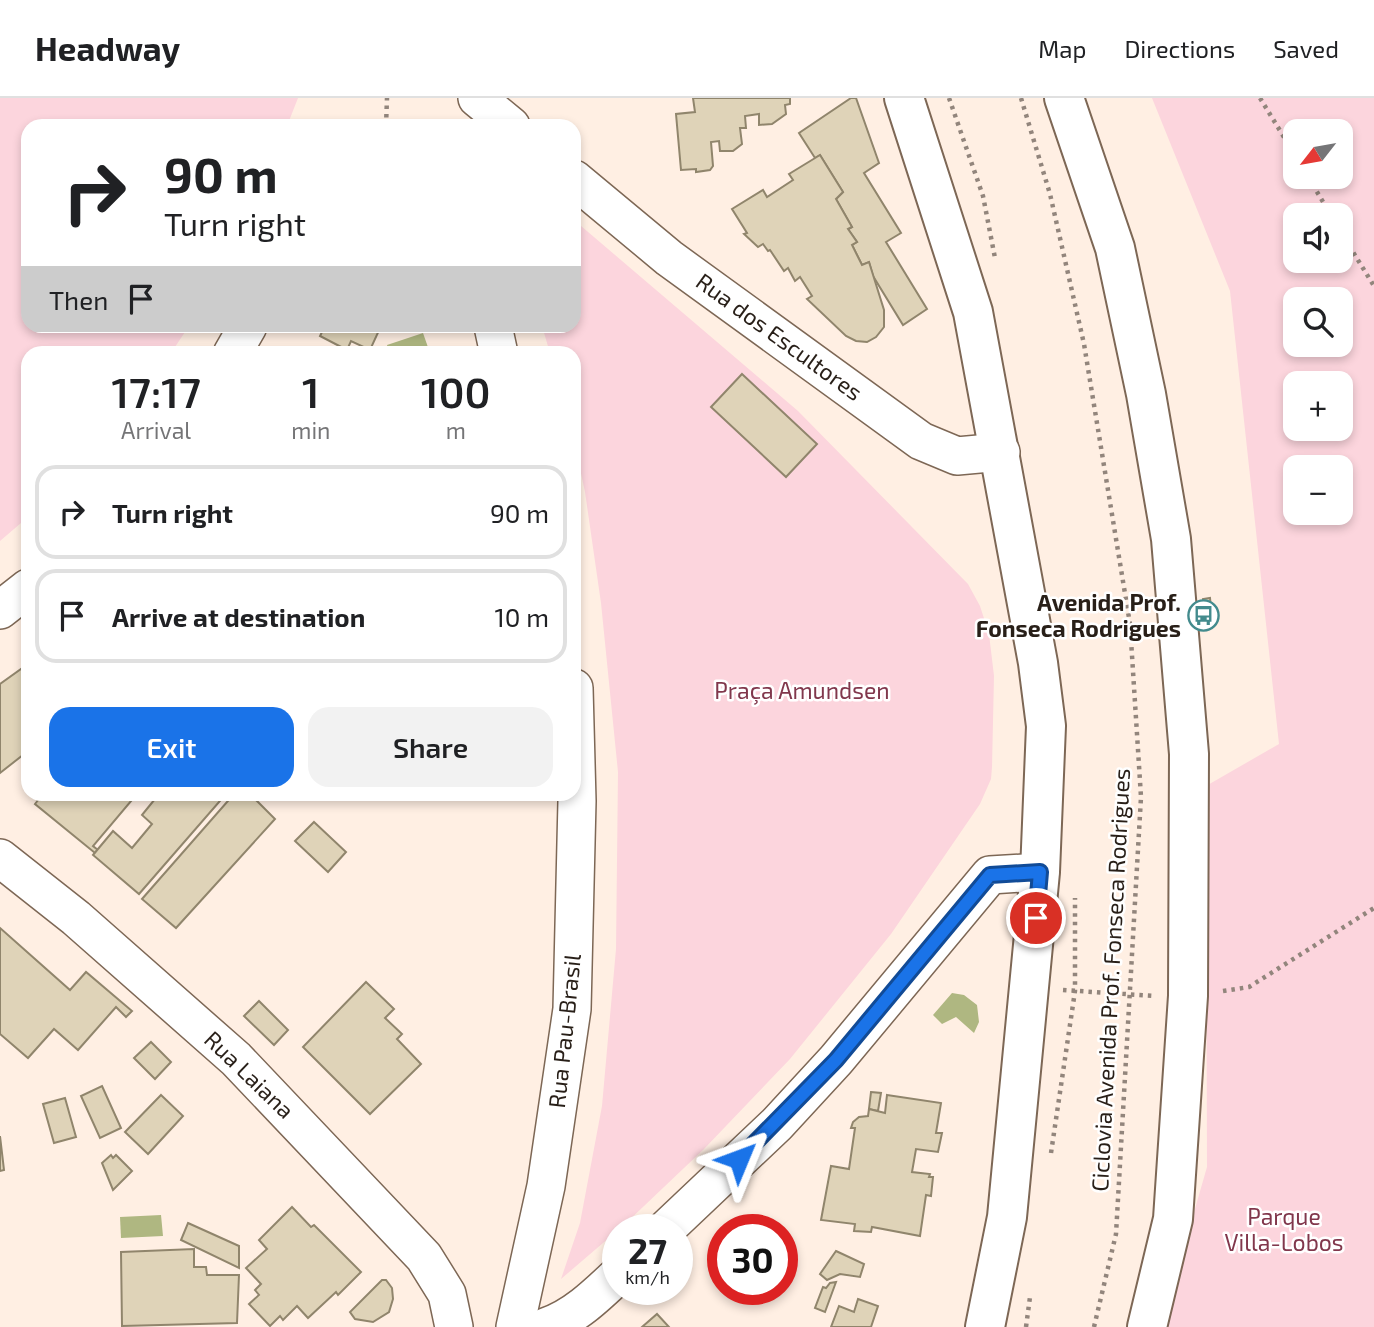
<!DOCTYPE html>
<meta charset="utf-8">
<style>
:root{--surface:#fff;--page:#f2f2f2;--text:#202124;--muted:#757577;--line:#e0e0e0;--accent:#1a73e8}
body{margin:0;font-family:"Exo 2",sans-serif;background:var(--page);color:var(--text);height:100vh;display:flex;flex-direction:column;font-size:26px;white-space:nowrap}
*{box-sizing:border-box;margin:0}
p{font-size:23px;color:var(--muted)}
.icon{flex:none;width:38px;height:38px;fill:none;stroke:currentColor;stroke-width:2;stroke-linecap:round;stroke-linejoin:round}
.map{position:relative;flex:1;overflow:hidden}
.drawer{position:absolute;left:21px;top:248px;width:560px;height:455px;display:flex;flex-direction:column;background:var(--surface);border-radius:21px;box-shadow:0 4px 10px #0003}
.drawer>*{flex:none}
.hud{position:absolute;left:21px;top:21px;width:560px;height:214px;border-radius:21px;box-shadow:0 4px 10px #0003;background:#fff;color:var(--text);overflow:hidden}
.needle{width:46px;rotate:239deg}
.fabs{position:absolute;left:1283px;top:21px;display:grid;gap:14px}
.fabs a{display:grid;place-items:center;width:70px;height:70px;border-radius:14px;background:var(--surface);box-shadow:0 4px 10px #0003;font-size:35px}
.speed{position:absolute;left:602px;top:1116px;display:flex;gap:14px;font-size:35px;font-weight:700;text-align:center}
.speed>*{display:grid;place-content:center;width:91px;height:91px;border-radius:50%;background:var(--surface);box-shadow:0 4px 10px #0003;line-height:1}
.speed small{font-size:18px;font-weight:400}
.speed .limit{border:10px solid #d22;background:#fff;color:#111}
.pin{position:absolute;display:grid;place-items:center;width:60px;height:60px;color:#fff;margin:-30px;border:4px solid #fff;border-radius:50%;box-shadow:0 2px 7px #0007}
.me{position:absolute;width:77px;margin:-38px;rotate:46deg;stroke-linejoin:round;filter:drop-shadow(0 0 5px #0008)}
.turn{display:flex;align-items:center;gap:24px;height:147px;padding:0 28px;font-size:32px}
.turn .icon{width:91px;height:91px;stroke-width:2.5}
.turn b{display:block;font-size:49px;line-height:60px}
.then{display:flex;align-items:center;height:66px;padding:0 28px;background:#0003;gap:14px;font-size:26px}
.eta{display:flex;justify-content:space-evenly;align-items:center;height:119px;text-align:center}
.eta b{font-size:42px;font-weight:600;line-height:49px}
.cta{display:flex;gap:14px;margin-top:auto;padding:14px 28px}
.cta a{flex:1;height:80px;border-radius:21px;background:var(--accent);color:#fff;font-size:28px;font-weight:600;line-height:80px;text-align:center}
.cta a+a{background:var(--page);color:var(--text)}
ul{padding:0;list-style:none}
li{display:flex;align-items:center;gap:21px;height:94px;margin:0 14px 10px;padding:0 14px;border:4px solid var(--line);border-radius:21px}
li div{flex:1}
li b{display:block;font-size:26px}
li em{font-style:normal}
header{display:flex;align-items:center;gap:42px;box-sizing:border-box;height:98px;padding:0 35px;background:var(--surface);border-bottom:2px solid var(--line)}
header strong{font-size:33px}
nav{display:flex;gap:38px;margin-inline-start:auto;font-size:24px}
.map>svg:first-child{display:block}
</style>
<header>
<strong>Headway</strong>
<nav><a>Map</a><a>Directions</a><a>Saved</a></nav>
</header>
<div class="map">
<svg width="1374" height="1229" viewBox="0 0 1374 1229">
<rect width="100%" height="100%" fill="#ffefe3"/>
<g fill="#fcd5dd" fill-rule="evenodd">
<polygon points="0,0 298,0 287,28 28,28 28,228 189,228 171,255 28,256 28,419 0,443"/>
<path d="M1152,0h222v1229h-213l46,-160 -1,-381 73,-42 -49,-453zM1295,33h45v46h-45zM1295,117h45v46h-45zM1295,201h45v46h-45zM1295,285h45v46h-45zM1295,369h45v46h-45z"/>
<polygon points="574,122 798,313 968,486 980,508 989,536 994,578 992,669 991,681 980,706 891,836 790,961 704,1051 624,1127 561,1181 580,1125 602,1008 616,851 618,674 601,505 585,394 574,343 574,256 550,255 542,228 574,228"/>
</g>
<g fill="#afb781">
<polygon points="423,235 430,255 389,255 387,247"/>
<polygon points="952,895 964,897 977,907 979,924 974,935 956,919 942,926 933,917"/>
<polygon points="161,1117 163,1138 121,1140 120,1119"/>
</g>
<g fill="#dfd3b8" stroke="#90856c" stroke-width="2">
<polygon points="693,0 790,0 790,6 785,7 786,16 772,26 759,27 759,16 745,18 746,30 740,30 742,46 733,53 720,53 719,43 711,44 713,68 710,72 696,74 696,71 681,72 676,16 695,14"/>
<polygon points="851,0 856,0 879,65 864,75 901,135 886,144 927,211 903,227 873,178 869,164 862,167 852,147 857,144 848,131 852,129 836,101 843,94 820,57 815,60 799,35"/>
<polygon points="820,57 843,94 836,101 852,129 848,131 857,144 852,147 862,167 869,164 884,212 884,229 876,239 867,244 856,243 846,238 807,201 812,198 800,179 795,183 788,170 784,173 770,152 768,153 763,146 758,149 744,136 747,135 732,111 763,92 767,99 793,82 789,76"/>
<polygon points="325,228 381,228 370,252 351,243 347,252 320,238"/>
<polygon points="742,276 817,346 786,379 711,309"/>
<polygon points="1210,500 1212,518 1205,519 1203,501"/>
<polygon points="28,566 28,653 0,675 0,586"/>
<polygon points="43,696 137,696 93,748 98,752 95,755 35,706"/>
<polygon points="159,696 226,696 139,796 93,757 113,733 132,750 152,726 142,717"/>
<polygon points="234,696 250,696 275,721 176,830 142,801"/>
<polygon points="314,724 346,754 328,774 295,743"/>
<polygon points="0,830 70,892 86,874 132,913 126,919 116,909 78,952 54,931 28,960 0,936"/>
<polygon points="366,884 394,911 385,920 402,936 397,941 421,966 370,1016 303,949"/>
<polygon points="259,903 288,932 274,947 244,918"/>
<polygon points="151,944 171,964 155,981 134,960"/>
<polygon points="102,988 121,1030 100,1040 81,998"/>
<polygon points="871,994 881,995 878,1013 869,1011"/>
<polygon points="161,997 183,1018 148,1056 125,1034"/>
<polygon points="887,997 941,1005 936,1035 942,1035 938,1054 916,1051 912,1074 930,1076 929,1079 933,1079 931,1098 926,1097 920,1138 872,1129 871,1134 854,1133 855,1126 821,1122 831,1068 849,1071 855,1030 851,1030 853,1024 859,1019 868,1018 869,1011 885,1015"/>
<polygon points="65,1000 76,1039 54,1045 43,1006"/>
<polygon points="0,1038 4,1072 0,1073"/>
<polygon points="111,1057 113,1060 116,1057 132,1073 113,1092 102,1065"/>
<polygon points="292,1109 311,1129 314,1127 361,1174 338,1197 336,1194 308,1220 297,1208 283,1222 280,1218 270,1228 249,1206 259,1197 255,1192 261,1186 246,1170 267,1151 259,1142"/>
<polygon points="188,1125 239,1148 239,1170 181,1142"/>
<polygon points="194,1151 194,1169 206,1169 207,1177 239,1177 237,1225 122,1228 121,1154"/>
<polygon points="836,1153 864,1166 860,1179 840,1176 827,1182 820,1176"/>
<polygon points="382,1182 386,1182 392,1190 393,1201 389,1214 373,1224 355,1221 350,1214"/>
<polygon points="836,1184 825,1214 815,1210 823,1189 826,1190 830,1185"/>
<polygon points="858,1201 878,1208 871,1229 831,1229 839,1208 854,1214"/>
<polygon points="657,1216 669,1229 642,1229"/>
</g>
<g fill="none" stroke-linecap="round" stroke-linejoin="round">
<defs>
<g id="minor">
<polyline points="477,0 511,28"/>
<polyline points="574,81 669,160 921,343 957,358 1001,354"/>
<polyline points="493,228 499,256"/>
<polyline points="232,256 248,228"/>
<polyline points="0,512 28,490"/>
<polyline points="0,760 76,820 236,961 424,1159 447,1196 454,1229"/>
<polyline points="665,1132 777,1026 836,962 990,777 1040,774"/>
<polyline points="515,1229 546,1088 572,911 577,703 574,590"/>
<path d="M545,1229c28,-9 51,-31 73,-52"/>
</g>
<g id="highway">
<polyline points="904,0 973,214 1038,565 1046,628 1040,774 1007,1119 985,1229"/>
<polyline points="1064,0 1115,150 1146,296 1171,441 1189,656 1188,898 1173,1121 1147,1229"/>
</g>
</defs>
<use href="#minor" stroke="#7d6755" stroke-width="40"/>
<use href="#highway" stroke="#7d6755" stroke-width="42"/>
<g stroke="#92857c" stroke-width="4.5" stroke-dasharray="3.5 5" stroke-linecap="butt">
<polyline points="949,0 983,98 995,160"/>
<polyline points="1021,0 1050,96 1084,246 1130,526 1141,699 1116,1136 1094,1229"/>
<polyline points="1260,0 1295,57"/>
<polyline points="386,28 387,0"/>
<polyline points="1308,79 1331,117"/>
<polyline points="1340,133 1374,188"/>
<polyline points="1063,892 1155,898"/>
<polyline points="1223,893 1249,889 1374,810"/>
<polyline points="1051,1055 1075,893 1075,800"/>
<polyline points="1026,1229 1030,1199"/>
</g>
<use href="#minor" stroke="#fff" stroke-width="37"/>
<use href="#highway" stroke="#fff" stroke-width="38"/>
</g>
<g fill="none" stroke-linecap="round" stroke-linejoin="round">
<defs>
<polyline id="route" points="739,1061 836,962 990,777 1040,774 1036,820"/>
</defs>
<use href="#route" stroke="#114b97" stroke-width="18"/>
<use href="#route" stroke="#1a73e8" stroke-width="12"/>
</g>
<defs>
<symbol id="bus-ring" viewBox="-11 -11 22 22"><circle r="9.5" fill="#fff" stroke="#438b8d" stroke-width="1.5"/><path d="M-5-6H5V4H4V6H2V4H-2V6H-4V4H-5ZM-3.5-4V0h7V-4ZM-3.5 1.2v1.5H-2V1.2ZM2 1.2v1.5H3.5V1.2Z" fill="#438b8d"/></symbol>
</defs>
<g fill-rule="evenodd">
<use href="#bus-ring" x="1186" y="500" width="35" height="35"/>
</g>
<g text-anchor="middle" stroke-width="5" stroke-linejoin="round" paint-order="stroke">
<g font-size="23" fill="#281f18" stroke="#fff">
<text transform="translate(779 239) rotate(36)" y="8">Rua dos Escultores</text>
<text transform="translate(1111 882) rotate(-87)" y="8">Ciclovia Avenida Prof. Fonseca Rodrigues</text>
<text transform="translate(565 933) rotate(-84)" y="8">Rua Pau-Brasil</text>
<text transform="translate(249 977) rotate(44)" y="8">Rua Laiana</text>
</g>
<g font-size="23" font-weight="bold" fill="#281f18" stroke="#fff" text-anchor="end">
<text x="1181" y="513">Avenida Prof.<tspan x="1181" dy="26">Fonseca Rodrigues</tspan></text>
</g>
<g font-size="23" fill="#81374c" stroke="#fff">
<text x="802" y="601">Praça Amundsen</text>
<text x="1284" y="1127">Parque<tspan x="1284" dy="26">Villa-Lobos</tspan></text>
</g>
</g>
</svg>
<div class="fabs">
<a><svg class="needle" viewBox="-14 -14 28 28"><path d="M0-13l5 13h-10z" fill="#e53935"/><path d="M0 13l5-13h-10z" fill="#757577"/></svg></a>
<a><svg class="icon" aria-label="sound" viewBox="0 0 24 24"><path d="M4 9h4l5-4v14l-5-4H4zM17 9q2 3 0 6"/></svg></a>
<a><svg class="icon" aria-label="search" viewBox="0 0 24 24"><circle cx="10" cy="10" r="6"/><path d="M15 15l6 6"/></svg></a>
<a>+</a>
<a>−</a>
</div>
<div class="speed"><div>27<small>km/h</small></div><div class="limit">30</div></div>
<div class="pin" style="left:1036px;top:820px;background:#d93025"><svg class="icon" aria-label="arrive" viewBox="0 0 24 24"><path d="M6 21V4h12l-3 4 3 4H6"/></svg></div>
<svg class="me" style="left:739px;top:1061px" viewBox="-20 -20 40 40"><path d="M0-17L14 15 0 8-14 15z" fill="#1a73e8" stroke="#fff" stroke-width="4"/></svg>
<div class="hud">
<div class="turn"><svg class="icon" aria-label="right" viewBox="0 0 24 24"><path d="M7 20v-9h11M14 6l5 5-5 5"/></svg><div><b>90 m</b>Turn right</div></div>
<div class="then">Then<svg class="icon" aria-label="arrive" viewBox="0 0 24 24"><path d="M6 21V4h12l-3 4 3 4H6"/></svg></div>
</div>
<section class="drawer">
<div class="eta">
<div><b>17:17</b><p>Arrival</p></div>
<div><b>1</b><p>min</p></div>
<div><b>100</b><p>m</p></div>
</div>
<ul>
<li><svg class="icon" aria-label="right" viewBox="0 0 24 24"><path d="M7 20v-9h11M14 6l5 5-5 5"/></svg><div><b>Turn right</b></div><em>90 m</em></li>
<li><svg class="icon" aria-label="arrive" viewBox="0 0 24 24"><path d="M6 21V4h12l-3 4 3 4H6"/></svg><div><b>Arrive at destination</b></div><em>10 m</em></li>
</ul>
<div class="cta"><a>Exit</a><a>Share</a></div>
</section>
</div>
